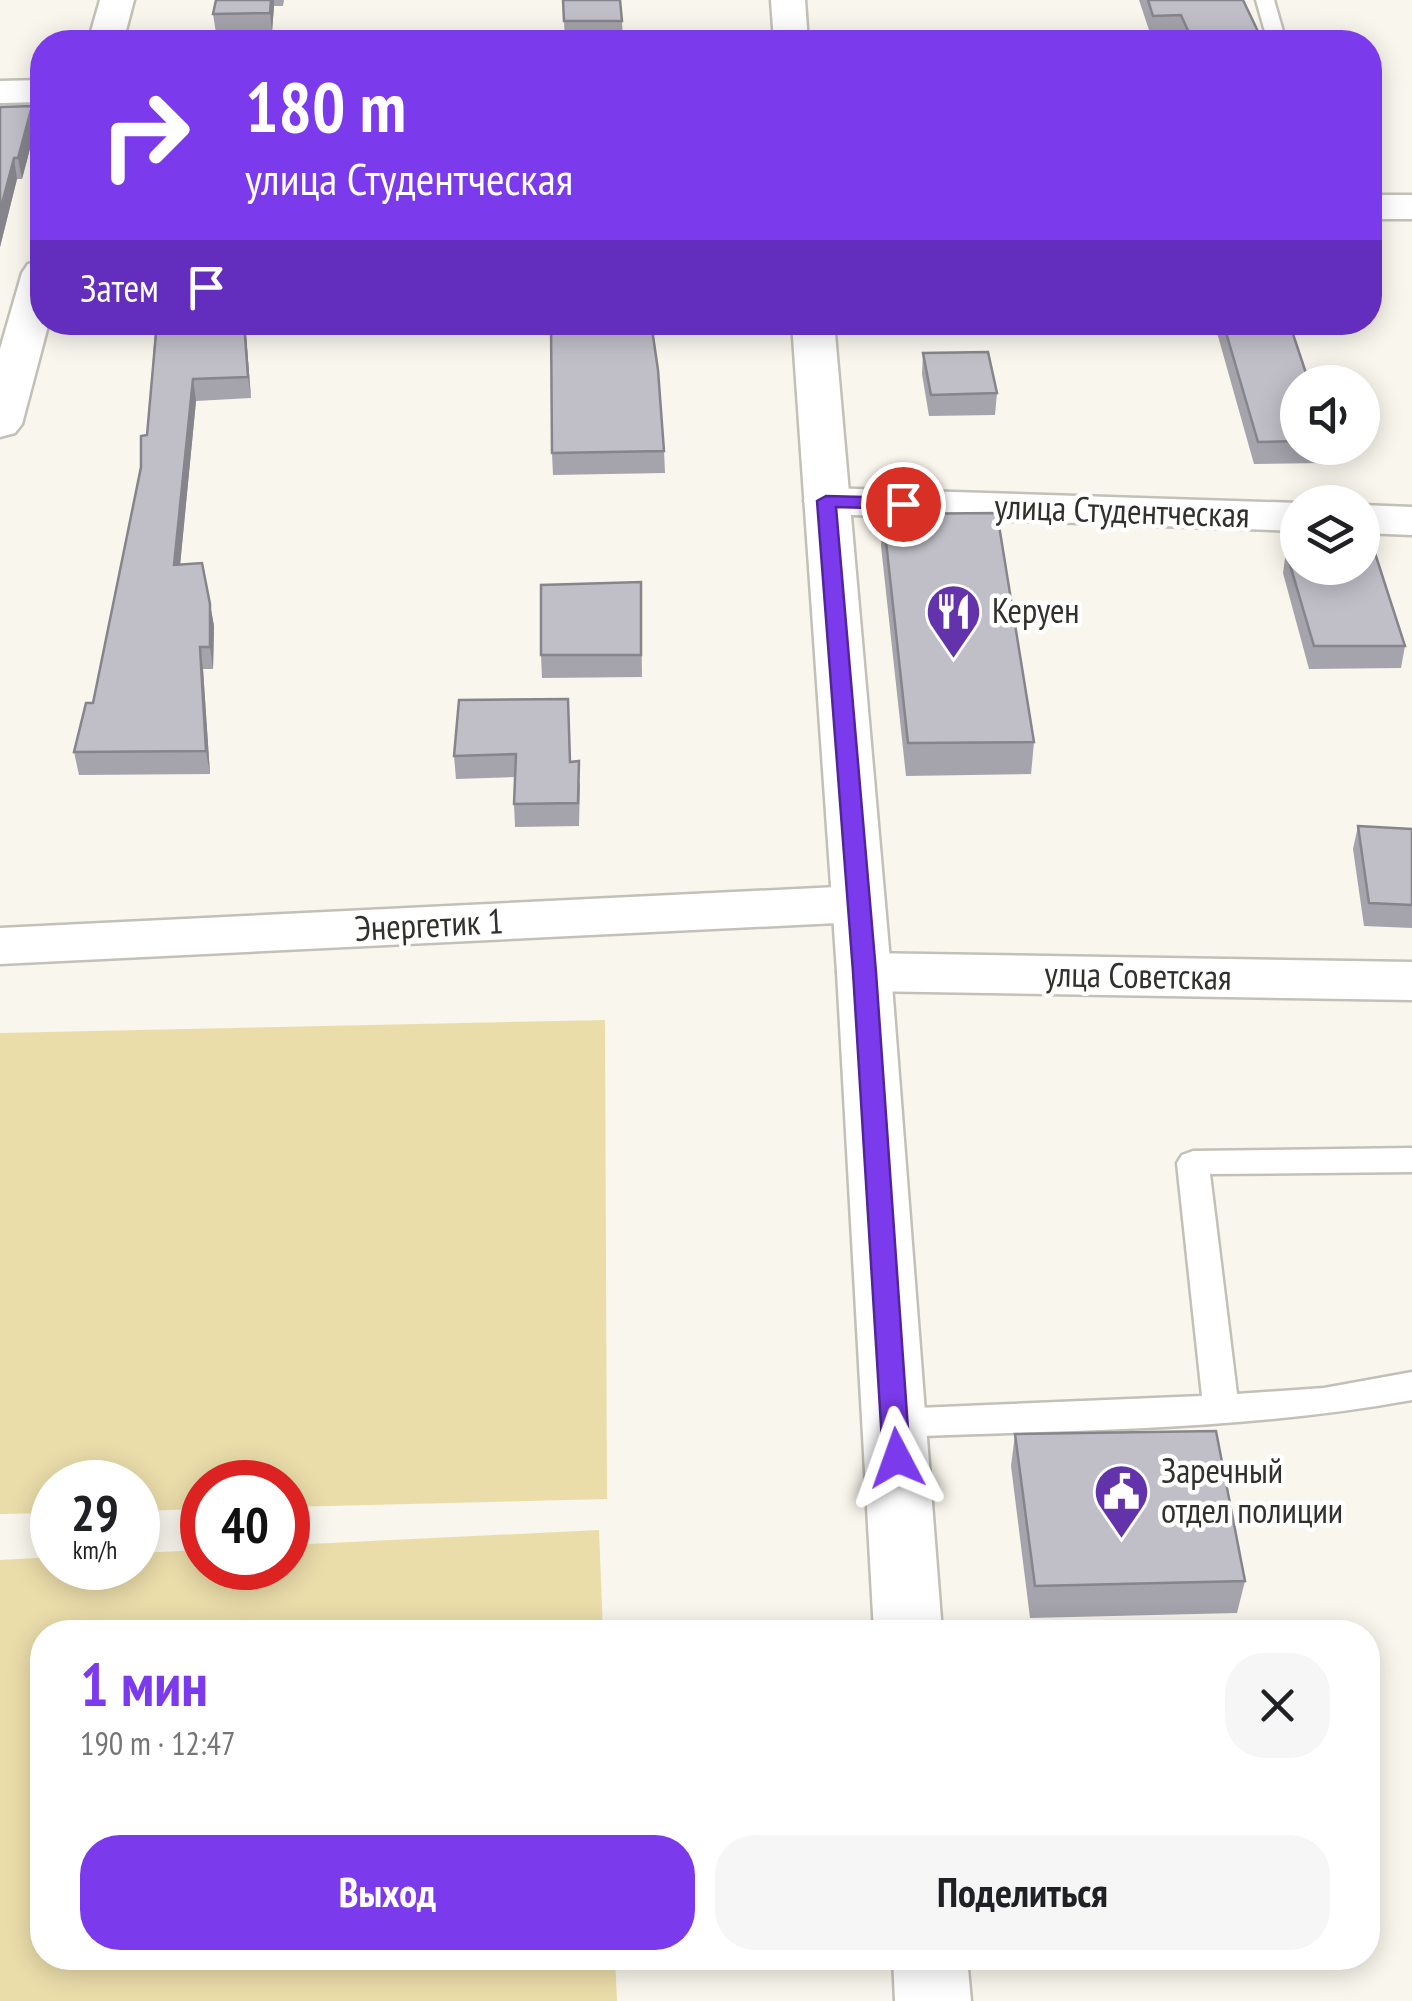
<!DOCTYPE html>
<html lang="ru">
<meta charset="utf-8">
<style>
:root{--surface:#fff;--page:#f6f6f6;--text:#202124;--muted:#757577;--accent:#7c3aed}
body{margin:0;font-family:"PT Sans Narrow",sans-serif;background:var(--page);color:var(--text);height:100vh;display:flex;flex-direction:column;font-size:38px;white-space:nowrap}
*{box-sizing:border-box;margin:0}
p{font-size:32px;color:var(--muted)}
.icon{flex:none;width:55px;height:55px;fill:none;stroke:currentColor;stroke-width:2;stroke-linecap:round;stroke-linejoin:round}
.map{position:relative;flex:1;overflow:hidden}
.details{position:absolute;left:30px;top:1620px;width:1350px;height:350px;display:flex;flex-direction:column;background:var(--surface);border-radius:40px;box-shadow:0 5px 25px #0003}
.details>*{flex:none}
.banner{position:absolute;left:30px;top:30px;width:1352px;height:305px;border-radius:40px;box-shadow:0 5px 25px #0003;background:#7c3aed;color:#fff;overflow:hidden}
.buttons{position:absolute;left:1280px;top:365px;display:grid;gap:20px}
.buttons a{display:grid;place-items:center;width:100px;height:100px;border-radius:50%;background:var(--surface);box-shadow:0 5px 25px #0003;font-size:50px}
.speed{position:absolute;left:30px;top:1460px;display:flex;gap:20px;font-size:50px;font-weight:700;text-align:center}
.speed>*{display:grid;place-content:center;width:130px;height:130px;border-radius:50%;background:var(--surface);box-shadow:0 5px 25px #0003;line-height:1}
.speed small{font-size:25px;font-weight:400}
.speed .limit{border:15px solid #d22;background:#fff;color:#111}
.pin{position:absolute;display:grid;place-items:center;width:85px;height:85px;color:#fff;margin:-42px;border:5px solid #fff;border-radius:50%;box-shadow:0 2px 10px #0007}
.me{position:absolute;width:110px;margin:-55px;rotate:356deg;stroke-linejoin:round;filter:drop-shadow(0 0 8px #0008)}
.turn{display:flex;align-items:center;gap:35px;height:210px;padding:0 50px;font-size:45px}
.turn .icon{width:130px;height:130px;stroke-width:2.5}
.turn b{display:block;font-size:70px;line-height:85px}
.then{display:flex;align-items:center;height:95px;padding:0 50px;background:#0003;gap:20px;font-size:38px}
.round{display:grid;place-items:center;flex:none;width:105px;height:105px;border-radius:40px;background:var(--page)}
.headline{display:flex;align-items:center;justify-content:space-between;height:170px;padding:0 50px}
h1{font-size:60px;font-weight:600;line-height:75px;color:var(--accent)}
.cta{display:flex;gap:20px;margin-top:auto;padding:20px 50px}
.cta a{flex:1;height:115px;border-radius:40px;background:var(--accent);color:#fff;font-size:40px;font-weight:600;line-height:115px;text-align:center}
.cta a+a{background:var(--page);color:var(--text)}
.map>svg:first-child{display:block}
</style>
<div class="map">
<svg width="1412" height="2001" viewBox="0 0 1412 2001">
<rect width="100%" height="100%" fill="#f9f6ed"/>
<g fill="#ebddaa">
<polygon points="605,1020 607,1499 288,1507 288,1482 202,1482 202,1509 138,1511 138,1482 52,1482 52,1513 0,1514 0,1033"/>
<polygon points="599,1530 603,1632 42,1632 42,1958 615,1958 617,2001 0,2001 0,1560 52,1557 52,1568 138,1568 138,1553 202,1550 202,1568 288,1568 288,1545"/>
</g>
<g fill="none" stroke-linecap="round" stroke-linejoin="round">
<defs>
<g id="lane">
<polygon points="1256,0 1274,0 1286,42 1268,42"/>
<path d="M1412,1148v24l-202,2 27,220 87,-6 88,-16v28c-170,31 -345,30 -518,37l-12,-4 -5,-10 5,-10 12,-4 308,-13 -25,-233 5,-8 11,-4z"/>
</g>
<g id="street">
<polygon points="100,0 134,0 123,42 88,42"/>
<polygon points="42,80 42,102 0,103 0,81"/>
<rect x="1370" y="195" width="42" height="24"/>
<polygon points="42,261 42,322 49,322 22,424 15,433 0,437 0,349 22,273 28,264"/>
<polygon points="826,488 1298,503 1298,531 826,514 810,510 804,501 810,492"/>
<polygon points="1362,505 1412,507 1412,535 1362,533"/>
<polygon points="857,886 876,891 884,904 876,917 857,922 0,964 0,928"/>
<polygon points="864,953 1412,962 1412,1000 864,991 845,985 837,972 845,959"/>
</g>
<g id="secondary">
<polygon points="771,0 805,0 808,42 774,42"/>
<polygon points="792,322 834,322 891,972 942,1632 874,1632 837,972"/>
<polygon points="893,1958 967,1958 971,2001 895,2001"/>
</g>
</defs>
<use href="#lane" stroke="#c2c0b7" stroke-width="5"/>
<use href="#street" stroke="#c2c0b7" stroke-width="5"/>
<use href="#secondary" stroke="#c2c0b7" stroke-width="5"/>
<use href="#lane" fill="#fff" fill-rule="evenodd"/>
<use href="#street" fill="#fff" fill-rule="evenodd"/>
<use href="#secondary" fill="#fff" fill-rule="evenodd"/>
</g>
<g fill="#a5a3ab">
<polygon points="216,0 284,0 283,6 274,6 272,32 216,33 213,14"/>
<polygon points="563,0 622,21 623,41 565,41"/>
<polygon points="1139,0 1243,0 1263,42 1182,42 1179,35 1151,36"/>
<polygon points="0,107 36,126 22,179 17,179 0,247"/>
<polygon points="245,322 251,398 196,401 180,564 210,604 214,626 213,669 203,669 210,774 79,775 74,752 93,703 147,435 155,331"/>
<polygon points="1214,322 1289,322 1298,382 1298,448 1327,448 1324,463 1254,464"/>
<polygon points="923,353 997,393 995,415 929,416 922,374"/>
<polygon points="664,451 665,473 553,475 552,453"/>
<polygon points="883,514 1034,742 1031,774 906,776 881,546"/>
<polygon points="1286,551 1405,646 1401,668 1309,669 1283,573"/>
<polygon points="641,582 642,677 542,678 541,655"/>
<polygon points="459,700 570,762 580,784 579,826 515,827 514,804 515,777 456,779 454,756"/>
<polygon points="1358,826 1412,829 1412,928 1364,926 1353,849"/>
<polygon points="1015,1434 1245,1581 1237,1613 1030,1618 1011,1466"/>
</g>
<g fill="#86858b">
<polygon points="271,0 274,0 274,6 272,32 270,13"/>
<polygon points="32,106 36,126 22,179 18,158"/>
<polygon points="14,158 17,179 0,247 0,211"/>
<polygon points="244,322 245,322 251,398 248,377"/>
<polygon points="193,379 196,401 178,587 174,565"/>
<polygon points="210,604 214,626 213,669 210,647"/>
<polygon points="200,647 203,669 210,774 206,751"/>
</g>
<g fill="#c0bec7" stroke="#86858b" stroke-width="2.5">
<polygon points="216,0 271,0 270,13 213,14"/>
<polygon points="563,0 620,0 622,21 564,21"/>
<polygon points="1148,0 1243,0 1263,42 1193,42 1181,15 1153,16"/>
<polygon points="883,38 927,38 928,42 884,42"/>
<polygon points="32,106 18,158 14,158 0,211 0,107"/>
<polygon points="157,322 244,322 248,377 193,379 174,565 202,563 210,604 210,647 200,647 206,751 74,752 86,703 93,703 141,467 141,436 147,435"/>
<polygon points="551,322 651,322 658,370 664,451 552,453"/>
<polygon points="1223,322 1289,322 1309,382 1298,382 1298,441 1258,442"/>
<polygon points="988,352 997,393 931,395 923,353"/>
<polygon points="997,513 1034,742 908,743 883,514"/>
<polygon points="1362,550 1374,550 1405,646 1314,646 1286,551 1298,551 1298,568 1362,568"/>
<polygon points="641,582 641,655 541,655 541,585"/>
<polygon points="568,699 570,762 579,761 578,803 514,804 516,754 454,756 459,700"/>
<polygon points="1358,826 1412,829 1412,905 1369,903"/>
<polygon points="1216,1431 1245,1581 1035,1586 1015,1434"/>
</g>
<polygon fill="#7c3aed" stroke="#51269a" stroke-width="2.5" points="826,496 903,498 912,504 903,509 836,507 876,972 910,1458 906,1466 897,1469 887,1466 883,1458 853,972 817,501"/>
<defs>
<symbol id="restaurant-pin" viewBox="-11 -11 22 30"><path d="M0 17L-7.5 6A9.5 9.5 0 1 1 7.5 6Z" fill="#6233ab" stroke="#fff"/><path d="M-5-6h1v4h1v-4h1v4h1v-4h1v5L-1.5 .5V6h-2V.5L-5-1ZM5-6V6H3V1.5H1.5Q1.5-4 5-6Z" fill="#fff"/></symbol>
<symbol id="civic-pin" viewBox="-11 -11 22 30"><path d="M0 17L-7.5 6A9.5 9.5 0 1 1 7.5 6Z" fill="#6233ab" stroke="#fff"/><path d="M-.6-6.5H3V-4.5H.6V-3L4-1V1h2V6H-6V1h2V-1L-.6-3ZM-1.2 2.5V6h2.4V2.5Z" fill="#fff"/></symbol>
</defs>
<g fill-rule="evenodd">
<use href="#restaurant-pin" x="922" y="580" width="63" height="86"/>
<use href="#civic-pin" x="1090" y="1460" width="63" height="86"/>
</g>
<g text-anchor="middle" stroke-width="9" stroke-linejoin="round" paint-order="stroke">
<g font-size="35" fill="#31302d" stroke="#fff">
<text transform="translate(1122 511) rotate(2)" y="12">улица Студентческая</text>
<text transform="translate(429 925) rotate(-3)" y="12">Энергетик 1</text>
<text transform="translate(1138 976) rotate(1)" y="12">улца Советская</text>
</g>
<g font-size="35" fill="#31302d" stroke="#fff" text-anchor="start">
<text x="992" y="623">Керуен</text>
<text x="1161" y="1483">Заречный<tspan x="1161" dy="40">отдел полиции</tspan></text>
</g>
</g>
</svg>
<div class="buttons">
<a><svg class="icon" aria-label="sound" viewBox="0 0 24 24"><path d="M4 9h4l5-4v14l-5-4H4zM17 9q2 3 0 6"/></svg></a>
<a><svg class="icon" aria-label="layers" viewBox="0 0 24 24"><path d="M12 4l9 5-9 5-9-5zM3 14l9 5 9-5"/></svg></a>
</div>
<div class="speed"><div>29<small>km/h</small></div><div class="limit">40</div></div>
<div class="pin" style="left:903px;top:504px;background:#d93025"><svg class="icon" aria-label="arrive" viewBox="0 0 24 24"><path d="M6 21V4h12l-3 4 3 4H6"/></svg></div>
<svg class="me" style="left:897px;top:1458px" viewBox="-20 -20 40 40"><path d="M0-17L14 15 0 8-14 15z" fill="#7c3aed" stroke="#fff" stroke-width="4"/></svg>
<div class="banner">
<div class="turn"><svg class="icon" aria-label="right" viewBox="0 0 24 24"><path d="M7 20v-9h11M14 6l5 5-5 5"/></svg><div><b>180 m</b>улица Студентческая</div></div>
<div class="then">Затем<svg class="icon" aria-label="arrive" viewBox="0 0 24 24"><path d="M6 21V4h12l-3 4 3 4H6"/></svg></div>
</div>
<section class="details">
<div class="headline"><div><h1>1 мин</h1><p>190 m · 12:47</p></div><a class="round"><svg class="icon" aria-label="close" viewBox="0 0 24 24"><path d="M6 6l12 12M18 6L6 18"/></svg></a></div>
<div class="cta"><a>Выход</a><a>Поделиться</a></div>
</section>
</div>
